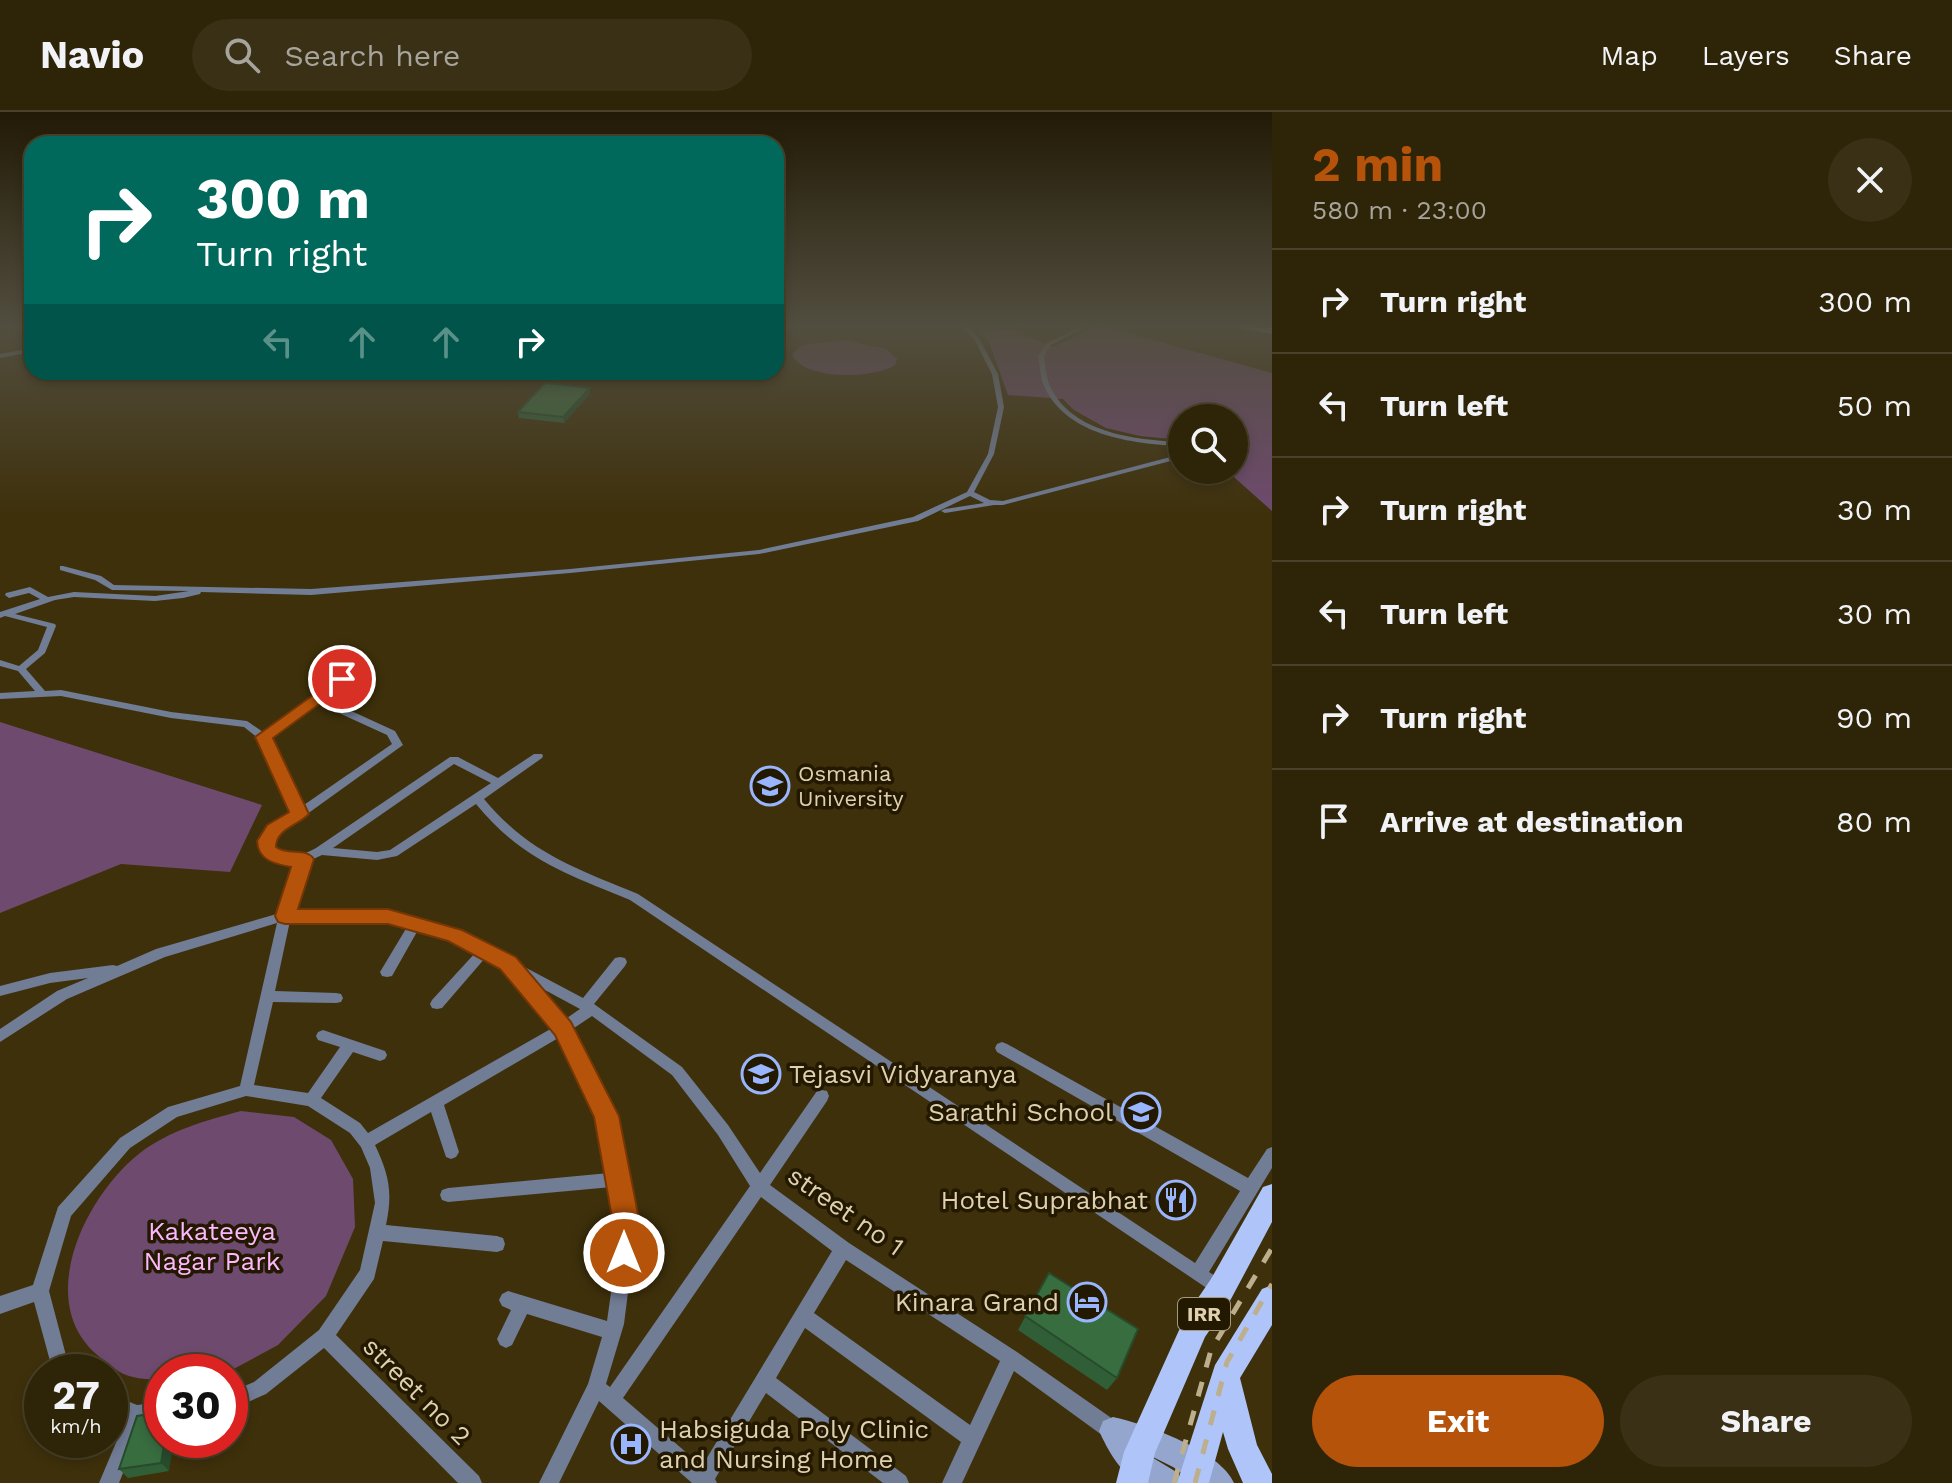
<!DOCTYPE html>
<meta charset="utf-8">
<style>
:root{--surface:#2e2408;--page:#3a3016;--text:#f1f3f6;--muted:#a7a49c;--line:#494129;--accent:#b45309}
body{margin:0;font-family:"Work Sans",sans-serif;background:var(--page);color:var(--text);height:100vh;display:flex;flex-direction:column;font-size:30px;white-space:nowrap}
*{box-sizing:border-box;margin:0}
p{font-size:26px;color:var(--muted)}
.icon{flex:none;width:44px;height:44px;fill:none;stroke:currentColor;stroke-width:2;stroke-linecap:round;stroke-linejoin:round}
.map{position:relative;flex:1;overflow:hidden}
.drawer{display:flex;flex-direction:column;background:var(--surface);width:680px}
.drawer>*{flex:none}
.guide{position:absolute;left:24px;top:24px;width:760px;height:244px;border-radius:24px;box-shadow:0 4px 12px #0003,0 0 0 2px var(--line);background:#00695c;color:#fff;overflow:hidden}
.fabs{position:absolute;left:1168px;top:292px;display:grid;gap:16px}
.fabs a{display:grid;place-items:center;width:80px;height:80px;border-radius:50%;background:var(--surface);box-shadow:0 4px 12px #0003,0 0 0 2px var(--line);font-size:40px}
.speed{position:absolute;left:24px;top:1242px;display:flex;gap:16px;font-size:40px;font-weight:700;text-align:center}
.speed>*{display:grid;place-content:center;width:104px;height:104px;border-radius:50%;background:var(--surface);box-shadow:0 4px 12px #0003,0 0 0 2px var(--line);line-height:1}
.speed small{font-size:20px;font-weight:400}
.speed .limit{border:12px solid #d22;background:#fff;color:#111}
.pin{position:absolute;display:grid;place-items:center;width:68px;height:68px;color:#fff;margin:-34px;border:4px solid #fff;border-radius:50%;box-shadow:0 2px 8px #0007}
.me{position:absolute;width:88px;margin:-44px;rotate:0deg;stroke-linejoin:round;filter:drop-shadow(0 0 6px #0008)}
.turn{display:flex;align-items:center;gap:28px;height:168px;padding:0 40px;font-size:36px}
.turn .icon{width:104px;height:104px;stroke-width:2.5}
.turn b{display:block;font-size:56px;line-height:68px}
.lanes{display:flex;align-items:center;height:76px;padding:0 40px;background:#0003;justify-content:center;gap:40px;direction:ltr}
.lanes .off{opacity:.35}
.round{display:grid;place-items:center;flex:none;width:84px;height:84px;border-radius:42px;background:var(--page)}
.headline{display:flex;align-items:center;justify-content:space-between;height:136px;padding:0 40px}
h1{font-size:48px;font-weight:700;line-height:60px;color:var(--accent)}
.action{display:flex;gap:16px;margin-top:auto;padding:16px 40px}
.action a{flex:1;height:92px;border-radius:48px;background:var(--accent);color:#fff;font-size:32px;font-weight:700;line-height:92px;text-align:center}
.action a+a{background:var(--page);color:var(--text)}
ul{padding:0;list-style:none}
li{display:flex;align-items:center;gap:24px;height:104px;padding:0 40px;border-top:2px solid var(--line)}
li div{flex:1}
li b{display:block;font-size:30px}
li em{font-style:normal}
header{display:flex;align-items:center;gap:48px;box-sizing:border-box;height:112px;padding:0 40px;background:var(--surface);border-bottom:2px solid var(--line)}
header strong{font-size:38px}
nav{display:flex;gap:44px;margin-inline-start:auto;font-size:28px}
.search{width:560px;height:72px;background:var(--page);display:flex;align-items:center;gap:20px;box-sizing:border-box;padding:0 28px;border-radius:44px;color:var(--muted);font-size:30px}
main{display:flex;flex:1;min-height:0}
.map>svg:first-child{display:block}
</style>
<header>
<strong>Navio</strong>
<div class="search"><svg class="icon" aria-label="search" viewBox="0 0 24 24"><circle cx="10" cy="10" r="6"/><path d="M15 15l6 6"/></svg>Search here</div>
<nav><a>Map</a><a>Layers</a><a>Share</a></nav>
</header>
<main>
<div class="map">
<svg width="1272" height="1371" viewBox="0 0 1272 1371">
<rect width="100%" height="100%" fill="#3e300b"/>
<g fill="#6f4a6f">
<polygon points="1099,213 1272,261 1272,399 1226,358 1234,358 1234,306 1182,306 1182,328 1140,324 1106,316 1074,298 1063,287 1008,283 989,230 980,221 1011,217 1053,235"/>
<path d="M844,228l42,9 11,10 -2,6c-21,14 -92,16 -103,-11l11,-9z"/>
<polygon points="0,610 262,693 230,760 121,752 0,801"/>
<path d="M241,999l53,6 37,23 22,39 2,48 -29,69 -48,49 -50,27h-66v9c-11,-2 -26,-2 -36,-6 -9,-3 -18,-12 -25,-17 -69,-53 -17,-161 39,-205 30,-23 65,-32 101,-42z"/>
</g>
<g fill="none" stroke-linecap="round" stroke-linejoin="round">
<g fill="#717c95" fill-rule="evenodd">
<path d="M959,213h6l14,13 19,36 6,33 -10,47 -20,38 16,8 13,1 179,-47v4l-179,47h-9l-49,8 -4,-2 4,-2 39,-6 -14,-7 -52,25 -159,33 -189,19 -259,22 -110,-3 -1,2 -17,4 -28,3 -81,-4 -19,3 -40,14 40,10 1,2 -11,27 -19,16 19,22 16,-1 110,22 76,9 16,11 76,-54 6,-9 -1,-8 -15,-7v-4h6l16,7 4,12 -10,13 -22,16 72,33 8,14 -100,72 -23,13 -5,7 -2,11c19,9 24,10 43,0l134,-91h8l40,21 36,-24h8l1,2 -1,2 -58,41c45,54 91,69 154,95l557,369 45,-72 -243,-139 -2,-4 2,-4 5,-2 5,2 241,134 19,-29 5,-2v21l-63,104 17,11 2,6 -2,6 -6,2 -590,-397c-63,-26 -109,-41 -154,-96l-79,52 -20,4 -55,-5 -13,6 -16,50 95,1 67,18 128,68 32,-40 5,-1 5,1 2,4 -2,4 -31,38 88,63 46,58 32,48 57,-82 5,-1 5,1 2,5 -2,5 -57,84 79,58 168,109 103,72 2,7 -2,7 -7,2 -7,-2 -92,-67 -52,112h-20l19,-41 -156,-114 -29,50 130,98 3,7h-26l-117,-90 -51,86 2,4h-25l-93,-82 -40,82h-20l49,-99 14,-47 -75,-23 -15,31 -6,3 -6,-3 -3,-6 14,-29 -9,-4 -3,-6 3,-6 6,-3 99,30 13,-92 -8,-42 -164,15 -6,-2 -2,-5 2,-5 6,-2 161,-15 -10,-57 -39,-79 -116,68 15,47 -3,5 -5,2 -5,-2 -15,-45 -56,33c14,30 18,47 11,80l111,11 6,2 2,6 -2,6 -6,2 -114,-11 -9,38 -38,56 143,141 3,7h-24l-134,-135 -58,46 -36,16v-18l24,-10 65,-52 41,-60 15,-67 -5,-35 -9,-21 -11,-14 -42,-27 -62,-10 -69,21 -47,31 -59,68 -22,75 19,72 5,9h-20l-19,-70 -34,12v-18l33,-11 25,-78 62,-69 48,-31 72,-21 37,-163 -112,34 -98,42 -67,43v-13l57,-38 31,-13 -38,5 -50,13v-10l50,-13 63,-8 4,1 39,-17 124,-36 17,-49 -12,-1 -22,-10c-5,-21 13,-32 30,-40l-34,-74 -15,-12 -73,-9 -110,-22 -61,3v-6l35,-2 -17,-20 -18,-5v-6l19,6 19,-16 9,-23 -42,-11 -5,2v-6l40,-13 -11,-6 -20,5 -4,-3 1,-2 24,-6 18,10 26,-5 81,4 34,-5 -77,-1 -17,-10 -35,-10v-4h3l38,10 13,9 197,4 259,-20 189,-19 154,-33 54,-25 21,-38 10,-47 -6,-33 -18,-35zM317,591l70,32 5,9 -91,63 -32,-69zM454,652l37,19 -101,67 -13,2 -44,-4zM290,809l98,1 19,5 -27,45 2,4 5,1 5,-1 26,-46 33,9 25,13 -44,48 -2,4 2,4 5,1 5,-1 44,-51 17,10 51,60 -186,106 -8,-10 -39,-25 32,-46 27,9 5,-2 2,-4 -2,-4 -62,-21 -5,2 -2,4 2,4 22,7 -32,46 -54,-8 19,-83 63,1 5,-1 2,-4 -2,-4 -5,-1 -61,-2zM532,871l48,26 -16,11zM592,904l80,59 46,60 32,51 -140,201 -4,-3 18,-60 12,-95 -23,-113 -42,-86zM761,1085l71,54 -130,215 -79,-68zM846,1148l154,101 -30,64 -156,-112z"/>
<path d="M1084,213h6l-39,20 -7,11c1,8 2,17 4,25 19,52 87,59 134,61v4c-49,-2 -120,-10 -140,-65 -2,-8 -2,-17 -4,-25l9,-13z"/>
<polygon points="32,236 32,240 0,246 0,242"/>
<polygon points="110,1282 137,1293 162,1290 162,1308 143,1311 119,1371 99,1371 126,1307 110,1300"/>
</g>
<path fill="#94a5ce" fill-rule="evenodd" d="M1113,1305c33,7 108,34 121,66h-37l-24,-16 -28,-14 33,20 4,10c-12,0 -26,0 -38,0 -21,-3 -37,-35 -45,-52l4,-10z"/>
<g fill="#afc5f9" fill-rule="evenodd">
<polygon points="1237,213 1272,216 1272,222 1241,216"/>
<polygon points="1272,1072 1272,1110 1231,1187 1205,1225 1155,1341 1148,1371 1116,1371 1124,1340 1185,1205 1211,1167 1263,1075"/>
<polygon points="1272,1173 1272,1213 1240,1266 1257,1333 1272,1362 1272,1371 1243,1371 1228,1337 1223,1320 1209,1371 1177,1371 1215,1253 1262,1177"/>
</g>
<g stroke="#bdae8d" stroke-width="5" stroke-dasharray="15 15" stroke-linecap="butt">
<polyline points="1174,1371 1211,1238 1272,1136"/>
<polyline points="1195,1371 1227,1250 1272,1172"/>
</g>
</g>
<g fill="#305e36">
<polygon points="566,260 593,260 590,265 566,264"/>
<polygon points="590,276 590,282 564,311 519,306 518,300"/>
<polygon points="1049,1161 1117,1266 1107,1278 1018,1218"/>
<polygon points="137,1304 169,1359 128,1366 119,1357"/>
</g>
<g fill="#274c2c">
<polygon points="590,276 590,282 564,311 563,305"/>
<polygon points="165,1328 174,1328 169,1359 161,1351"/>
</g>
<g fill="#386d3f" stroke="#274c2c" stroke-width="2">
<polygon points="545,271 590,276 563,305 518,300"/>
<polygon points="1049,1161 1138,1217 1117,1266 1025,1204"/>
<polygon points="162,1300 162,1328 165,1328 161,1351 119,1357 137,1304"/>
</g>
<linearGradient id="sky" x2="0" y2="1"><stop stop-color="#221a06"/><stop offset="0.53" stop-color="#524e3f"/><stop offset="1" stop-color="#524e3f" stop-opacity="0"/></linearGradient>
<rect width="1272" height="404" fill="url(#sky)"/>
<path fill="#b45309" stroke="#753606" stroke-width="2" d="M342,562l6,2v7l-75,55 36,76c-11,12 -33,15 -33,33 12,9 30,0 38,12l-16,50h90l74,21 54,27 55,65 48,94 22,113 -7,34 -10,4 -9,-4 -4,-10 3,-24 -20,-112 -39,-82 -55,-66 -52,-28 -60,-17h-103l-7,-2 -3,-6 16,-49c-17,-3 -33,-7 -34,-26l10,-16 22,-13 -34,-75z"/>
<defs>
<symbol id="university-ring" viewBox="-11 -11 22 22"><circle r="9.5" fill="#231800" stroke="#98b5fd" stroke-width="1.5"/><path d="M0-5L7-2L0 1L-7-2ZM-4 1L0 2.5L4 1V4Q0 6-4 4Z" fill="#98b5fd"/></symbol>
<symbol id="restaurant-ring" viewBox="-11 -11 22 22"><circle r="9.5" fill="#231800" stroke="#98b5fd" stroke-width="1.5"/><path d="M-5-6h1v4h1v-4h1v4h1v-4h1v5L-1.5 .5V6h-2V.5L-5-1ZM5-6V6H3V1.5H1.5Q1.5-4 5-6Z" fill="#98b5fd"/></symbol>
<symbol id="hotel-ring" viewBox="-11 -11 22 22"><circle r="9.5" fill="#231800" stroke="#98b5fd" stroke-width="1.5"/><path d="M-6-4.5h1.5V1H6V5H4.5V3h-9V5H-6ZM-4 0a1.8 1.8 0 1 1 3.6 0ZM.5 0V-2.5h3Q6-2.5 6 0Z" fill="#98b5fd"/></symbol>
<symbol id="hospital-ring" viewBox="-11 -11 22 22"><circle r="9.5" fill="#231800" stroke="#98b5fd" stroke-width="1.5"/><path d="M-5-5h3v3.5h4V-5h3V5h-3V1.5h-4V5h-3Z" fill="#98b5fd"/></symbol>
</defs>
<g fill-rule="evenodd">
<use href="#university-ring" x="748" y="652" width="44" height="44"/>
<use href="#university-ring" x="739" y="940" width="44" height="44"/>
<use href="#university-ring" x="1119" y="978" width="44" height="44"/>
<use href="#restaurant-ring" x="1154" y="1066" width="44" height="44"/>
<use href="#hotel-ring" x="1065" y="1168" width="44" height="44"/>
<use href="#hospital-ring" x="609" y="1310" width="44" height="44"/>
</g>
<g text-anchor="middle" stroke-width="7" stroke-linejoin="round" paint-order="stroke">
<rect fill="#231800" stroke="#a7997b" stroke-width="2" x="1178" y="1186" width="52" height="32" rx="6"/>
<g font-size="20" font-weight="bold" fill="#dfd0b0">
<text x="1204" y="1209">IRR</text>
</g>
<g font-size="22" fill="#dfd0b0" stroke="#231800" text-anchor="start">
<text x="798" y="669">Osmania<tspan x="798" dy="25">University</tspan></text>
</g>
<g font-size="26" fill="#dfd0b0" stroke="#231800" text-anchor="end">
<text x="789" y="971" text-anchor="start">Tejasvi Vidyaranya</text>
<text x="1113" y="1009">Sarathi School</text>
<text x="1148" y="1097">Hotel Suprabhat</text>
<text x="1059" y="1199">Kinara Grand</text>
<text x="659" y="1326" text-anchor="start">Habsiguda Poly Clinic<tspan x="659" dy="30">and Nursing Home</tspan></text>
</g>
<g font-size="26" fill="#dfd0b0" stroke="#231800">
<text transform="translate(846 1099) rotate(35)" y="9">street no 1</text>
<text transform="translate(417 1279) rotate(45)" y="9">street no 2</text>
</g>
<g font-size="26" fill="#fdb7fc" stroke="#231800">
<text x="212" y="1128">Kakateeya<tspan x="212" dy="30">Nagar Park</tspan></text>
</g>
</g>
</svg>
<div class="fabs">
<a><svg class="icon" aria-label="search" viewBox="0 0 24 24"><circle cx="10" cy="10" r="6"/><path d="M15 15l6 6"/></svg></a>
</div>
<div class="speed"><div>27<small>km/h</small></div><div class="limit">30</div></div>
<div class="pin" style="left:342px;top:567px;background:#d93025"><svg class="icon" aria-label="arrive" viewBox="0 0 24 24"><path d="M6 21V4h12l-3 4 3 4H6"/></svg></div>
<svg class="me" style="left:624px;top:1141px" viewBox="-20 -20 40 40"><circle r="17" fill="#b45309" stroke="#fff" stroke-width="3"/><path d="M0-11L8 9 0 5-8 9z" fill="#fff"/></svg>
<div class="guide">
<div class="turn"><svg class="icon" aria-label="right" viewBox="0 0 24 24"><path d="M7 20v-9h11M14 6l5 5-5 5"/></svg><div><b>300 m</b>Turn right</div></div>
<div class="lanes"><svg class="icon off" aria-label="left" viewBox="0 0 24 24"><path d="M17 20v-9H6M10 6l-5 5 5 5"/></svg><svg class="icon off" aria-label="ahead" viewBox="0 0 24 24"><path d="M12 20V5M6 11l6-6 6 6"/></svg><svg class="icon off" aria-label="ahead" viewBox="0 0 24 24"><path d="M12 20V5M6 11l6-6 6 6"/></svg><svg class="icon" aria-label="right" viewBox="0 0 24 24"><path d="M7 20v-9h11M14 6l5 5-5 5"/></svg></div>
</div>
</div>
<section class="drawer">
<div class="headline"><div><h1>2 min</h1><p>580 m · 23:00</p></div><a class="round"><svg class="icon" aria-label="close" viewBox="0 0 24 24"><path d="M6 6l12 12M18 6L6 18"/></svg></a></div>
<ul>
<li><svg class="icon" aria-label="right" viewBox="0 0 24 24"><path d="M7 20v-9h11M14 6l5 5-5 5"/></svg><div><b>Turn right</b></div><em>300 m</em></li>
<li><svg class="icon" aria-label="left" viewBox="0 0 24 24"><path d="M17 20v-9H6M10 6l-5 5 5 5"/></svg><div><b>Turn left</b></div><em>50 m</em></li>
<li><svg class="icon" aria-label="right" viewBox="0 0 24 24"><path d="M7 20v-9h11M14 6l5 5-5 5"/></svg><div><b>Turn right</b></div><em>30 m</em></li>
<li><svg class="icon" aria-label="left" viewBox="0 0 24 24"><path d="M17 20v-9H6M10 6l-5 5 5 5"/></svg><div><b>Turn left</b></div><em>30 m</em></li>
<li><svg class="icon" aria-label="right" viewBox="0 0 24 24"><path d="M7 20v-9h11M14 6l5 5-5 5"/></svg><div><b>Turn right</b></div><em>90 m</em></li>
<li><svg class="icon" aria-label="arrive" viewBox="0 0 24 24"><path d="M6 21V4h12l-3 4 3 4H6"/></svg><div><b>Arrive at destination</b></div><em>80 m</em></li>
</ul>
<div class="action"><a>Exit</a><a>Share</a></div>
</section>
</main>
